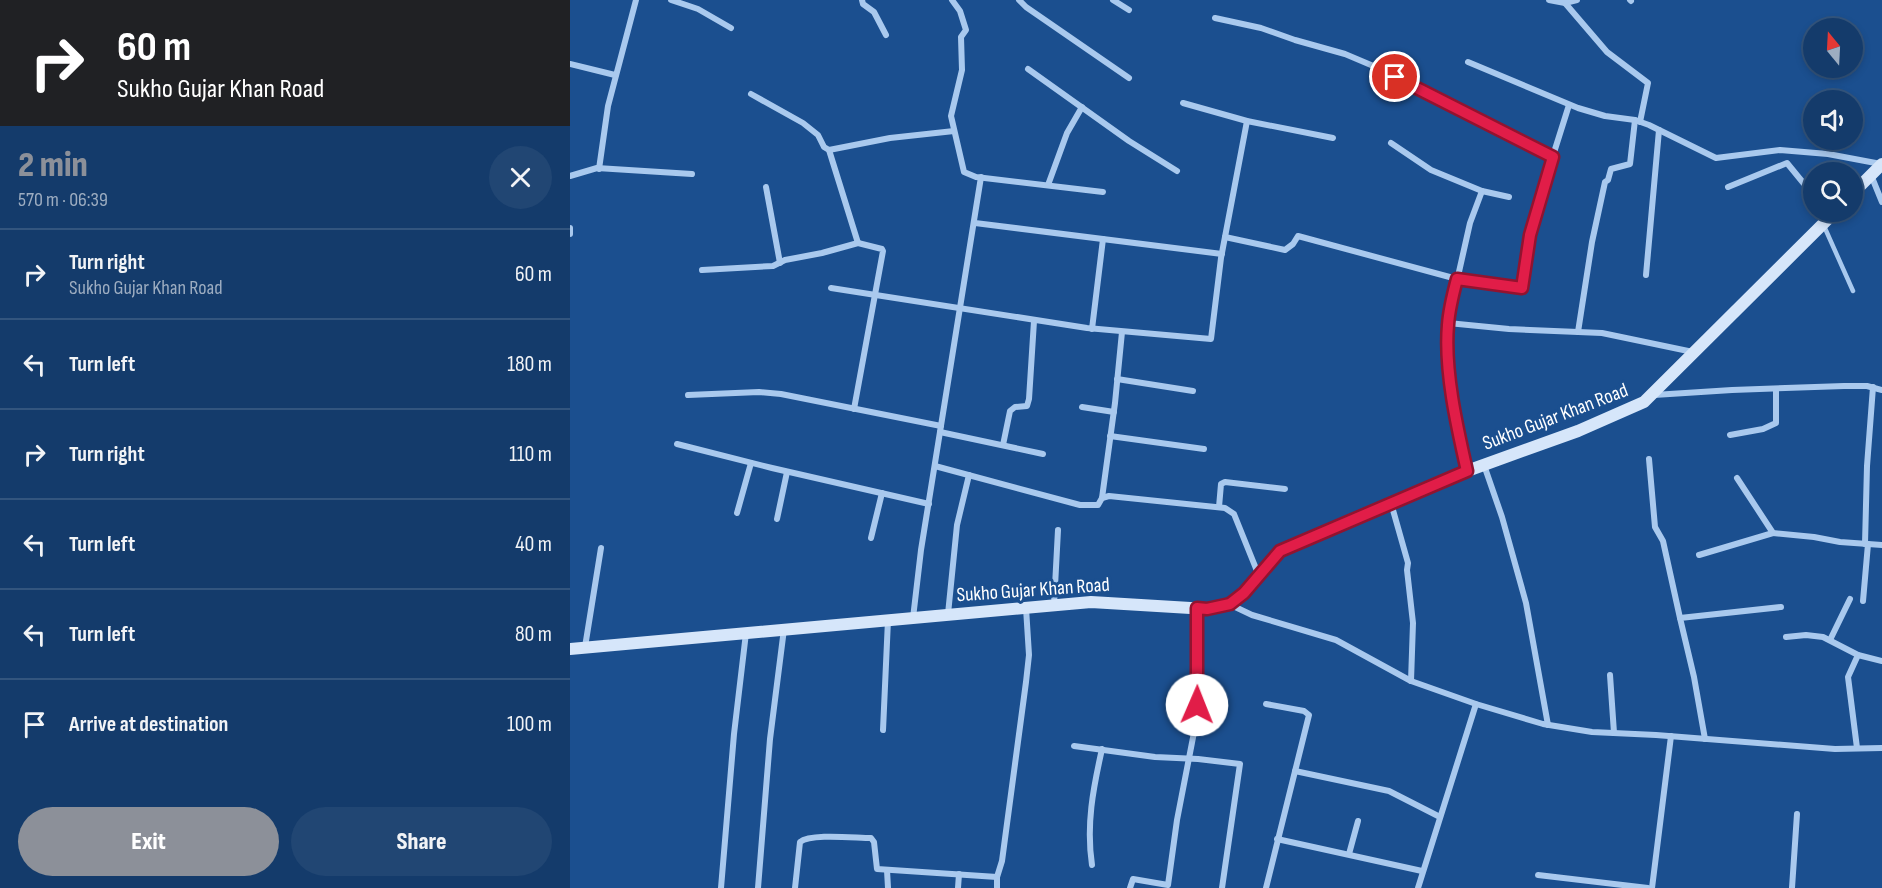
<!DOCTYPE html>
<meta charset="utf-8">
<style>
:root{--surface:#143b6b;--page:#214673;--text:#f1f3f6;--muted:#9dadc1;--line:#33557e;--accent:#8c9099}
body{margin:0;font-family:"Sofia Sans Condensed",sans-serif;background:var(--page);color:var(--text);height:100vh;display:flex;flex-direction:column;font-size:22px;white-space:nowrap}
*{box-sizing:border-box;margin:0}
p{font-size:20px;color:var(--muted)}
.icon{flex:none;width:33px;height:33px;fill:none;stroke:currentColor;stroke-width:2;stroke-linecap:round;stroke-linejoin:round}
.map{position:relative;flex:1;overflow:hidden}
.details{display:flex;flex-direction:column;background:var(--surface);width:570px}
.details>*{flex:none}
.banner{background:#202124;color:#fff;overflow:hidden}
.needle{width:39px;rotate:342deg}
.fabs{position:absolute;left:1233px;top:18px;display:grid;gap:12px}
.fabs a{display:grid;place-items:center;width:60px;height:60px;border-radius:50%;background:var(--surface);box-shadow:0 3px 9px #0003,0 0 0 2px var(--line);font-size:30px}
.pin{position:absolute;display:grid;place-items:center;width:51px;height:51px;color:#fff;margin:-26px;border:3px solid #fff;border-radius:50%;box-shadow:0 2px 6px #0007}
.me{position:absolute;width:66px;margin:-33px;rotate:1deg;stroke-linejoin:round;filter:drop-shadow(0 0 4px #0008)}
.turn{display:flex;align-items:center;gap:21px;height:126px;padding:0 18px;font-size:27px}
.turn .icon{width:78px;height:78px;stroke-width:2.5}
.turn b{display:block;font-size:42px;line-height:51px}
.round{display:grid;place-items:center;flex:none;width:63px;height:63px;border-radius:32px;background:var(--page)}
.head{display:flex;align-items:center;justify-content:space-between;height:102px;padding:0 18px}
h1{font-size:36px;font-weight:800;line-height:45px;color:var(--accent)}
.action{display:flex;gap:12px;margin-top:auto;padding:12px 18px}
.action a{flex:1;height:69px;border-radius:36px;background:var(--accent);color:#fff;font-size:24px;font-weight:800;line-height:69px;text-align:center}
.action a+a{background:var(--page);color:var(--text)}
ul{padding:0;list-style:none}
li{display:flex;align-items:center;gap:18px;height:90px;padding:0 18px;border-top:2px solid var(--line)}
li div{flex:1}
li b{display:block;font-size:22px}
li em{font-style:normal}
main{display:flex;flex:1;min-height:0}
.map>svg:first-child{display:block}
</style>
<main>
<section class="details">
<div class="banner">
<div class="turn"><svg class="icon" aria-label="right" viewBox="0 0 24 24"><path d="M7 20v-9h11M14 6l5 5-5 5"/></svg><div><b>60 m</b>Sukho Gujar Khan Road</div></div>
</div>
<div class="head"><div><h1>2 min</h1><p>570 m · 06:39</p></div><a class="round"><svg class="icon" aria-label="close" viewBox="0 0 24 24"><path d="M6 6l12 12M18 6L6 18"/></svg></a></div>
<ul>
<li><svg class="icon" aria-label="right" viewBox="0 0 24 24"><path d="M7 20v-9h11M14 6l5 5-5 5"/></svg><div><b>Turn right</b><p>Sukho Gujar Khan Road</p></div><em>60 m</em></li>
<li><svg class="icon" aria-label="left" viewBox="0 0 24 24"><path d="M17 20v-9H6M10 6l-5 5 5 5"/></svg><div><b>Turn left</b></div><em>180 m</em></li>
<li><svg class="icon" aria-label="right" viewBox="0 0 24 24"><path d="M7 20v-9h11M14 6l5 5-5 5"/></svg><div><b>Turn right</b></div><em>110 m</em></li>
<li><svg class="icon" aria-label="left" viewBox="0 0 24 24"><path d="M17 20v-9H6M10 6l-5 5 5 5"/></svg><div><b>Turn left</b></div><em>40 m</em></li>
<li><svg class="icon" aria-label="left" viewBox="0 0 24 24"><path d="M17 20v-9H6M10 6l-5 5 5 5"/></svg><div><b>Turn left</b></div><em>80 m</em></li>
<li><svg class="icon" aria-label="arrive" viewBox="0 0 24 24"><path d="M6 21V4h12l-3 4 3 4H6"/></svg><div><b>Arrive at destination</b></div><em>100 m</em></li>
</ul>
<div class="action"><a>Exit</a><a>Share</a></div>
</section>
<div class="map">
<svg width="1312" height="888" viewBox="0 0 1312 888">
<rect width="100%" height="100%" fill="#1b4f8f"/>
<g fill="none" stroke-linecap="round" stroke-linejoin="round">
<polyline stroke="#a9c9ee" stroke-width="4.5" points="1254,226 1283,291"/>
<g stroke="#a9c9ee" stroke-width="6">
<polyline points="101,0 128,9 161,28"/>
<polyline points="292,0 293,4 304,12 316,35"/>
<polyline points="382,0 390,11 396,30 391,37 392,70 381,116 394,172 406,177 533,192"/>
<polyline points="449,0 456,7 559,78"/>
<polyline points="543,0 559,10"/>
<polyline points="979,0 995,3 1007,0"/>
<polyline points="1060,0 1061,1"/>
<polyline points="995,3 1037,52 1078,83 1070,122"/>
<polyline points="645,18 691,28 725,40 775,54 801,65 983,157"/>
<polyline points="898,62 1008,108 1035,116 1065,120 1079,125 1146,158 1210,150 1258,154 1311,164"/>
<polyline points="0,64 45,75"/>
<polyline points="458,69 559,141 607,171"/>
<polyline points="181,94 233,123 248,135 254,147 259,150 288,243"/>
<polyline points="613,103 677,121 763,138"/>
<polyline points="821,143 861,170 912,191 939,197"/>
<polyline points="259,150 320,138 384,131"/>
<polyline points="29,169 38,106 66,0"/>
<polyline points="1301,175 1312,202"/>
<polyline points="0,176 27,168 122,174"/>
<polyline points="478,185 497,133 512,107"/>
<polyline points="196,187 210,263"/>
<polyline points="1158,187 1217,163 1244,196"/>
<polyline points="405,223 652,254"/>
<polyline points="0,228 0,234"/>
<polyline points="655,237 715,250 723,244 728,236 887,279 952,288 960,235 969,200 999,105"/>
<polyline points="132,270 203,266 215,260 252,253 288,243 312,249 313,251 284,409"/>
<polyline points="1076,275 1089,130"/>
<polyline points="261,288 517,328 641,339 651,258 677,121"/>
<polyline points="878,323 939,329 1032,333 1123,352"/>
<polyline points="522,329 533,239"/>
<polyline points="1008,332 1022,242 1035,182 1038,180 1041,169 1060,164 1065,120"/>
<polyline points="547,379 623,391"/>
<polyline points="118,395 189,392 211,394 371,426"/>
<polyline points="1084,395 1162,390 1274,386 1297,386 1312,390"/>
<polyline points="512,407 544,412"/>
<polyline points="370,432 473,454"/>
<polyline points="1160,435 1193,429 1206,423 1206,389"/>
<polyline points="540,436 634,449"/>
<polyline points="107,444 202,468 359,504"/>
<polyline points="433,445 440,411 445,407 457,406 459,399 464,321"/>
<polyline points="1079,459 1085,527 1093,541 1110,618"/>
<polyline points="914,465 932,517 956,603 978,725"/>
<polyline points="365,466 510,505 528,505 532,498 539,496 655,508 664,514 689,576"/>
<polyline points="897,471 889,436 882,388 877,325 900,223 912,191"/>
<polyline points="1167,478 1203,533 1244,537 1270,542 1312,545"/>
<polyline points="532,498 545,403 552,332"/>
<polyline points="821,503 838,563 837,570 843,623 841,681"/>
<polyline points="649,507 651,484 655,482 715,489"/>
<polyline points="167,513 181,463"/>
<polyline points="207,519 217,472"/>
<polyline points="301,538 312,493"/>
<polyline points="1295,544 1297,466 1303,387"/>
<polyline points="1129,555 1203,533"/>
<polyline points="1293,601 1298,544"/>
<polyline points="484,605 488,530"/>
<polyline points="661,605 682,615 766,640 841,681 906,704 973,724 1022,732 1086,735 1265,749 1312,748"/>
<polyline points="378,614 387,525 399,475"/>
<polyline points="343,618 351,550 411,177"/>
<polyline points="1216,637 1236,635 1253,637 1288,655 1312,661"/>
<polyline points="1260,640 1280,599"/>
<polyline points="15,647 31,548"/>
<polyline points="1040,675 1044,733"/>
<polyline points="696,704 734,711 739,715 696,888"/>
<polyline points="313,730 318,620"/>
<polyline points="1135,739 1124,677 1110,618 1211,607"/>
<polyline points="504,746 585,757 628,759 670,764 652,888"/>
<polyline points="1287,748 1278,677 1288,655"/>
<polyline points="725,771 819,791 870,817"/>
<polyline points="707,839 852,871"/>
<polyline points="779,854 788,821"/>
<path d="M522,865c-6,-40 1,-76 10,-116"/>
<polyline points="317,870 318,888"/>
<polyline points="968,875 1078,888"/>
<polyline points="151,888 164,734 176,633"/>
<polyline points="188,888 200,739 214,629"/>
<path d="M225,888l5,-46c11,-9 55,-4 71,-4l3,4 3,27 120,8"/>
<polyline points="388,888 389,874"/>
<polyline points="427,888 427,877 432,861 456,682 459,655 456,608"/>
<polyline points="560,888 563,879 598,885 607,820 626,722 627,608"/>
<polyline points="848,888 906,704"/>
<polyline points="1082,888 1101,736"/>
<polyline points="1222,888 1227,814"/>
</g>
<g stroke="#d6e6fa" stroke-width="12">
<polyline points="1282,194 1312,164"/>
<polyline points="0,649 521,602 637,609 660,604 674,593 710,551 897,471 1008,431 1074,402 1265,212"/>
</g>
</g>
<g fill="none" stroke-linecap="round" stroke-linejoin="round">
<defs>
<path id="route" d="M627,705v-97l10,1 23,-5 14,-11 36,-42 187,-80c-10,-44 -23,-101 -19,-146 1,-16 5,-31 9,-46l65,9 8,-53 23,-78 -158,-80"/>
</defs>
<use href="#route" stroke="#92132f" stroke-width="15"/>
<use href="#route" stroke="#e11d48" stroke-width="10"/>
</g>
<g text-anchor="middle" stroke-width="6" stroke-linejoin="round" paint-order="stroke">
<g font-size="20" fill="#fff" stroke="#1b4f8f">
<text transform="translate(985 416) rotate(-21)" y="7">Sukho Gujar Khan Road</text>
<text transform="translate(463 589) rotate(-4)" y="7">Sukho Gujar Khan Road</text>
</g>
</g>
</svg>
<div class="fabs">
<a><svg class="needle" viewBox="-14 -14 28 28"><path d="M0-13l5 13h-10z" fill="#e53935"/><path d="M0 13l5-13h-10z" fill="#9dadc1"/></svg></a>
<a><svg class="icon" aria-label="sound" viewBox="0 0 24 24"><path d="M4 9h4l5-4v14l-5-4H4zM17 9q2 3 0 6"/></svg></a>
<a><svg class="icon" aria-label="search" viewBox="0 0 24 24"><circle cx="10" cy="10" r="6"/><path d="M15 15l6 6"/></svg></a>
</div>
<div class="pin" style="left:825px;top:77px;background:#d93025"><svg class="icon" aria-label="arrive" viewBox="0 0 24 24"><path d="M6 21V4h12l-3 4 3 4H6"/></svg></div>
<svg class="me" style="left:627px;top:705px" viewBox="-20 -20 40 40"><circle r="19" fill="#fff"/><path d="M0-13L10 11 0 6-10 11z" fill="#e11d48"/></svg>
</div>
</main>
